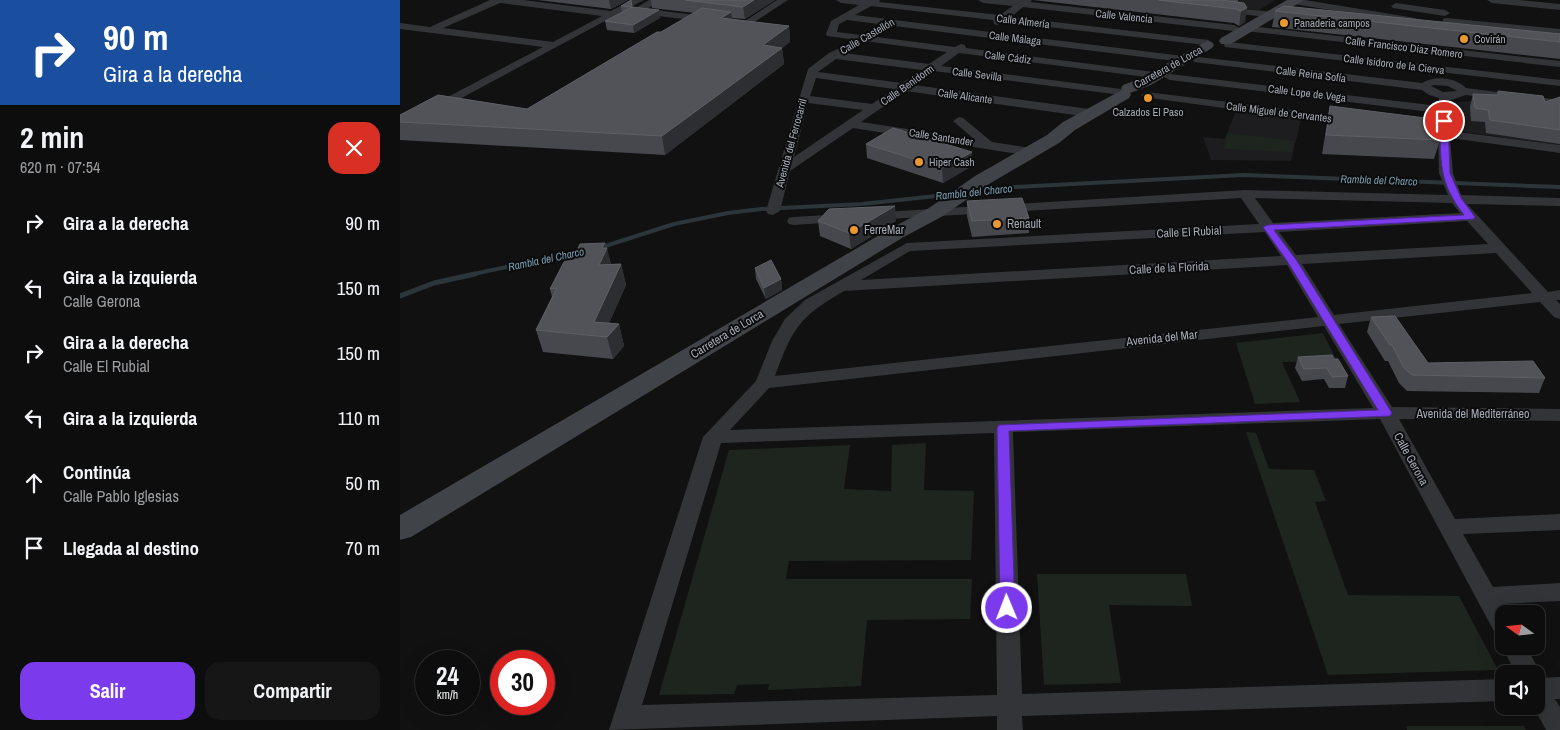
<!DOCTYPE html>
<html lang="es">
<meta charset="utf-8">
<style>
:root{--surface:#0d0d0e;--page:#161617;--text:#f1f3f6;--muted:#9a9c9e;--line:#2d2d2e;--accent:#7c3aed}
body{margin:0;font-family:"Archivo Narrow",sans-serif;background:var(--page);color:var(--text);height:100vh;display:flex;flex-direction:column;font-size:19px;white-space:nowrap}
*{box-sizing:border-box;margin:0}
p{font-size:16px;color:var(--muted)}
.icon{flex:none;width:28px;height:28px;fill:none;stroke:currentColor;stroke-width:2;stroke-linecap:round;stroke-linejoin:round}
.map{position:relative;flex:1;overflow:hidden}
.drawer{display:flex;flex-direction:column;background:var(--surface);width:400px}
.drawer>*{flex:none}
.top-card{background:#1a4fa0;color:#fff;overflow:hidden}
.needle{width:32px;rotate:285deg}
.buttons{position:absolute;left:1095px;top:605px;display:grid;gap:10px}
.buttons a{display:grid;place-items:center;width:50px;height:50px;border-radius:10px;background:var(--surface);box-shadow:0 5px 20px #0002,0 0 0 1px var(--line);font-size:25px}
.speed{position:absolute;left:15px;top:650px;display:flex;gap:10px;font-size:25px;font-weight:700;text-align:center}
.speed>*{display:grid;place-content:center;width:65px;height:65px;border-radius:50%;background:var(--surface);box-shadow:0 5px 20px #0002,0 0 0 1px var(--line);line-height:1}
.speed small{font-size:12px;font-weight:400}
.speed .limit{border:8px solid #d22;background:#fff;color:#111}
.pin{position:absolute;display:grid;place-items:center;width:42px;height:42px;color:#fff;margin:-21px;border:2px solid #fff;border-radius:50%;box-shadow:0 1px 5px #0007}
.me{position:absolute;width:55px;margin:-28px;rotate:359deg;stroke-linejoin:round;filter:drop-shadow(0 0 4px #0008)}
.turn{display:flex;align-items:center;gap:18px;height:105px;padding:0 20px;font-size:22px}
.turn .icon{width:65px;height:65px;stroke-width:2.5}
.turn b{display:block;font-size:35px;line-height:42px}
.round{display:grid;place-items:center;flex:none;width:52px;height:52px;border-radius:15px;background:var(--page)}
.overview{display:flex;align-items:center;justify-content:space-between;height:85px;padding:0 20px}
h1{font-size:30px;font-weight:800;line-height:38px}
.button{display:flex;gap:10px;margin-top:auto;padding:10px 20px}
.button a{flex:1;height:58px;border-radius:15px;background:var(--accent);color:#fff;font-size:20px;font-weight:800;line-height:58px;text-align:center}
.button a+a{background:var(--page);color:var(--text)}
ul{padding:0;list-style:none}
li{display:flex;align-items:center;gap:15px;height:65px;padding:0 20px}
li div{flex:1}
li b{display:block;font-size:19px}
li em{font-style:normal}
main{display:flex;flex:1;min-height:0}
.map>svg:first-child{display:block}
</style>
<main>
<section class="drawer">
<div class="top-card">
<div class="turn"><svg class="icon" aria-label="right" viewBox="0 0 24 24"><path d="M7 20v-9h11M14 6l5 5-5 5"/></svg><div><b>90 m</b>Gira a la derecha</div></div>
</div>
<div class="overview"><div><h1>2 min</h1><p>620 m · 07:54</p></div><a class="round" style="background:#d93025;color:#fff"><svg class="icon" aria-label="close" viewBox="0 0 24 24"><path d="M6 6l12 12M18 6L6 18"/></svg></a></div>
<ul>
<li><svg class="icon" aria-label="right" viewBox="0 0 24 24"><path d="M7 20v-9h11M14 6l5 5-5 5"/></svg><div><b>Gira a la derecha</b></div><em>90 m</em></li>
<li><svg class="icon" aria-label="left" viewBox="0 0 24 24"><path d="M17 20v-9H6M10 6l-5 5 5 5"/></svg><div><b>Gira a la izquierda</b><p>Calle Gerona</p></div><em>150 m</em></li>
<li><svg class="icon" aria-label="right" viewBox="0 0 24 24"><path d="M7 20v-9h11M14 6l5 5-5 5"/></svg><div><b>Gira a la derecha</b><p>Calle El Rubial</p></div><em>150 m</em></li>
<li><svg class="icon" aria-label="left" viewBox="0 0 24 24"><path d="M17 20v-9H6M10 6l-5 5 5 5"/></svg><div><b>Gira a la izquierda</b></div><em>110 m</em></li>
<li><svg class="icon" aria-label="ahead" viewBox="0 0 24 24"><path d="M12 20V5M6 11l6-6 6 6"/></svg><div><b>Continúa</b><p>Calle Pablo Iglesias</p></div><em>50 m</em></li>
<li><svg class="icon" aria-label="arrive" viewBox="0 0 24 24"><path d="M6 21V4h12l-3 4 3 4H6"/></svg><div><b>Llegada al destino</b></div><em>70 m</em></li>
</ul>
<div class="button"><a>Salir</a><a>Compartir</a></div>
</section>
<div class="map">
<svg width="1160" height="730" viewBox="0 0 1160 730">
<rect width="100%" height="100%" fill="#111112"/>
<g fill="#1d1d1f">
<polygon points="832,0 875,0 859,10 824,6"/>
<polygon points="1074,101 1160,106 1160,145 1056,131 1055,102"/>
<polygon points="836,111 901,119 891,161 811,160 803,137 825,139"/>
</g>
<g fill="#1e251e">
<polygon points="827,133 894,141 892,152 824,149"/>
<polygon points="923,333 937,361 882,362 900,402 855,404 836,343"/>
<polygon points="846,432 856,433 869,469 914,470 926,501 915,502 948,595 1059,596 1098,670 928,675"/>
<polygon points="526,443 524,490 574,491 571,560 389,561 386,579 572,579 570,619 467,620 461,686 368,690 369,684 337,685 334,694 259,695 329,450 450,445 444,489 491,491 492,445"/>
<polygon points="637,574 786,574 792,606 709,605 721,683 644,685"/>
<polygon points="1006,726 1124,726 1126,730 1007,730"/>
</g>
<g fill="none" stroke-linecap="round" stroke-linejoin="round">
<g stroke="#2b353a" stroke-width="4">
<polyline points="574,192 615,187 843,175 1160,187"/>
<polyline points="199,248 274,224 328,213 361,209 462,204 555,194"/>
<polyline points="69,275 181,251"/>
</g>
<polyline stroke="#2b353a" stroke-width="5" points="0,296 34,283 75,274"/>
<g fill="#323437" fill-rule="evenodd">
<path d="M90,0h33l88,11 21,-11h12l-244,131v-9l143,-75 -143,-18v-6l30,4zM100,3h1l101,13 -49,26 -110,-14z"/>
<polygon points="249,0 261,0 247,9 345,21 377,0 388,0 347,27 234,13 234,9"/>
<path d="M436,0h44l-1,2 121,13 13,-9 -30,-3 -5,-3h54l-2,2 204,23 5,3 -5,3 -211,-24 -12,10 198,23 1,2 -1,2 -4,1 -201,-23 -7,3 -3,-1 -1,-4 -122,-14 -16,9 328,41 5,3 -5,3 -336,-42 -8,4 -2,8 118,15 6,-3 4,1 1,3 188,24 6,3 -6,3 -195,-25 -18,13 180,23 6,3 -6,3 -187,-24 -20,14 175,24 6,4 -6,4 -183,-26 -45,31 113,17 -21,-18 6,-4 4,1 29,24 39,6 6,4 -6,4 -178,-28 -63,43 -10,40 -7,4 -5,-1 -2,-3 42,-142 21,-16 13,-6 5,3 -3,3 85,11 18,-12 -120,-16 -1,-2 5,-13 28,-16 -18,-2zM436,59l86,11 -20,13 -84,-11zM416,78l78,11 -22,15 -62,-8zM408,103l55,7 -69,47z"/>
<polygon points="890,0 905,0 1015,18 1020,21 1015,24 894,4 891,3"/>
<polygon points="1087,0 1119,0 1160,4 1160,10 1092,3"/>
<polygon points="996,3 1045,10 1050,13 1045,16 993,8 991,6"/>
<polygon points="824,7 885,13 890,16 885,19 821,12 821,8"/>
<polygon points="1046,18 1160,29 1160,35 1043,23 1043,19"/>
<polygon points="849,26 1160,61 1160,67 845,31 845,27"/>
<polygon points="829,42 1160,80 1160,86 825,47 824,45 825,43"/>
<path d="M798,57l224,26c12,-8 34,-6 44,5l94,12v6l-94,-11 -15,5 -1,31 110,14v8l-110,-15 3,35 8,22 99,3v8l-93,-2 81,88 12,-2v10h-4l4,4v15l-6,-2 -14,-15 -201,22 53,83 168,2v12l-161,-2 56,100 105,-5v16l-97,4 30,53 67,-4v18l-58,3 6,10h-4v23l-8,-2 -116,-216 -367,13 9,262 482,-15v22l-482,15 1,14h-26v-14l-388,14 94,-293 53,-56 16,-40 13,-22 20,-19 102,-57 352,-19 -18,-26 -369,22 -5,-1 -2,-3 2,-3 378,-23 203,5 -9,-22 -1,-37 -20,-2 -6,-4 6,-4 20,3 1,-16 -269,-33 -6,-3 6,-3 269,32v-8l-10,-3 -7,-5 -228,-28 -1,-2zM1034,85l14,1 9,5 -14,1 -12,-6zM855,198l197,5 8,10 -187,10zM1067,221l21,23 -192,11 -17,-23zM865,232l16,24 -420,24 49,-29zM1096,253l36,40 -198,22 -32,-51zM887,265l31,52 -543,59c18,-48 24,-59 69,-85zM924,326l49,82 -643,22 39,-42zM594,433l3,262 -355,10 79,-262z"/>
<polygon points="747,92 950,117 956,121 950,125 743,97 741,95"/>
<polygon points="444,214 449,215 451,218 449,221 394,225 389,224 387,221 389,218 394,217"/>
<polygon points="1104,643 1104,646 1126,646 1141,674 1139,678 1160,677 1160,699 1155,699 1160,707 1160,730 1146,730 1133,706 1136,706 1136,674 1116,674 1102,646"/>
</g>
<g fill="#404347" fill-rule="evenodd">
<polygon points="887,0 904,0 831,44 821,44 819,41 821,38"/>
<polygon points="807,41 812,42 814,45 812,48 751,85 730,93 731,95 729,98 675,130 659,143 589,184 543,216 502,238 11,537 0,540 0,515 488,230 529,208 575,176 647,135 663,122 722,90 721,88 723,85 739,79"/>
</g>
</g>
<g fill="#47484d">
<polygon points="138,0 228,0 211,9"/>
<polygon points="251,0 375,0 345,19 332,18 332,20 389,26 390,42 382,48 384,64 265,155 0,140 0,115 127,109 295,13 252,8"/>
<polygon points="633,0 838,0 838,2 845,22 839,26 834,23"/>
<polygon points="221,6 259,10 260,18 234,33 207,30 205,21 222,12"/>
<polygon points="875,11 1160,34 1160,59 872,27"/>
<polygon points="1098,91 1145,102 1160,97 1160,144 1086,133 1085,122 1071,121 1070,107 1073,94 1097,95"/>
<polygon points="930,106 1040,140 1034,159 922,154"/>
<polygon points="466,144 572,152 572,166 543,183 467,158"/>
<polygon points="567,201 629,218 629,233 572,237 567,216"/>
<polygon points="418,221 496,221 451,249 420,236"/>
<polygon points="205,243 211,264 221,264 226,285 209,323 219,324 224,346 213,359 143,352 136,330 152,297 150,289 173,258"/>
<polygon points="355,268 381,279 382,290 366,299 356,279"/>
<polygon points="971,317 1028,363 1145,378 1139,393 1007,391 999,383 988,361 985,361 967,332"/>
<polygon points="898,357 934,359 948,376 945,388 929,388 924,379 902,381 895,368"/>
</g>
<g fill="#2d2e31">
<polygon points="209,0 228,0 211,9"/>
<polygon points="354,0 375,0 345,19 343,7"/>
<polygon points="847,8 845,22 839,26 841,11"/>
<polygon points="259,10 260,18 234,33 233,25"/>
<polygon points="331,12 334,27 321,18"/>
<polygon points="389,26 390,42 382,48 384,64 265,155 262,136 363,45"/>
<polygon points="572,152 572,166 543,183 542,168"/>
<polygon points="495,206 496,221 451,249 449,233"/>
<polygon points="205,243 206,249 207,248 212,268 199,265 202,248"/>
<polygon points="221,264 226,285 203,337 194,322"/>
<polygon points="381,279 382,290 366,299 364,288"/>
<polygon points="219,324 224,346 213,359 207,337"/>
</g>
<g fill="#515358" stroke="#5e6066">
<polygon points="231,0 232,7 259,10 233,25 205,21 232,7 221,6"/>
<polygon points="285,0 354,0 343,7"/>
<polygon points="758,0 820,0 844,3 847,8 841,11 836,9"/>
<polygon points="884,6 1160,34 1160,42 875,11"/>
<polygon points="302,8 331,12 321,18 389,26 363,45 382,48 262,136 0,122 0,115 38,95 127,109 257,32 261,32"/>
<polygon points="1098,91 1143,96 1145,102 1160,97 1160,130 1090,120 1088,110 1075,108 1073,94 1098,95"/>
<polygon points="930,106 1041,120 1040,140 926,135"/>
<polygon points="493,128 572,152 542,168 466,144"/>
<polygon points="622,198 629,218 572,221 567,201"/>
<polygon points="495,206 449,233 418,221 429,209"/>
<polygon points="205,243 202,248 207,248 199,265 221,264 194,322 219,324 207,337 136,330 157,288 150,289 166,258 173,258 180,244"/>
<polygon points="371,260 381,279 364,288 355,268"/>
<polygon points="995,316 1028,363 1133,361 1145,378 1012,375 1004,368 992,345 990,345 971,317"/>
<polygon points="932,355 934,359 938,359 948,376 932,377 927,368 904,369 898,357"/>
</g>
<path fill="#7c3aed" stroke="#51269a" d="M1044,119l4,2 2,52 11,25 14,19 -1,2 -200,11 23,31 95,152 -2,3 -381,15 6,177 -3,4 -5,1 -5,-1 -2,-4 -3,-180 2,-3 379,-15 -91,-149 -24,-34 5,-2 196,-10c-26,-34 -23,-53 -24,-94z"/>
<g fill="#eb9831" stroke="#0c0c0d" stroke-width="2">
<circle cx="884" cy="23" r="5"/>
<circle cx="1064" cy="39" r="5"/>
<circle cx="748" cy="98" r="5"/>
<circle cx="519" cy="162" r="5"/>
<circle cx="597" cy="224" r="5"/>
<circle cx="454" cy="230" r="5"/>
</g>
<g text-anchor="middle" stroke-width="4" stroke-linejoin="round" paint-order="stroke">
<g font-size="11" fill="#a3a9b3" stroke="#0c0c0d">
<text transform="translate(724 16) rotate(6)" y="4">Calle Valencia</text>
<text transform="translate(623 21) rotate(7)" y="4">Calle Almería</text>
<text transform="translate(467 36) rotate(-30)" y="4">Calle Castellón</text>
<text transform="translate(615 38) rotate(7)" y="4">Calle Málaga</text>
<text transform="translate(1004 47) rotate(7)" y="4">Calle Francisco Díaz Romero</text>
<text transform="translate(608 57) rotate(7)" y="4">Calle Cádiz</text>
<text transform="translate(994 64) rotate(7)" y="4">Calle Isidoro de la Cierva</text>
<text transform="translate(768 67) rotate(-29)" y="4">Carretera de Lorca</text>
<text transform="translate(577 74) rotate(7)" y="4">Calle Sevilla</text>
<text transform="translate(911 74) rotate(7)" y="4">Calle Reina Sofía</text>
<text transform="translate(507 85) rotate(-35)" y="4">Calle Benidorm</text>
<text transform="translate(907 93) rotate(7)" y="4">Calle Lope de Vega</text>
<text transform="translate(565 96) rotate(8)" y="4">Calle Alicante</text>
<text transform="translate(879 112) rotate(7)" y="4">Calle Miguel de Cervantes</text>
<text transform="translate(541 137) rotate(9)" y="4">Calle Santander</text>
<text transform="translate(391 143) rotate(-75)" y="4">Avenida del Ferrocarril</text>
</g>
<g font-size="11" fill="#a3a9b3" stroke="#0c0c0d" text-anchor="start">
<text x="894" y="27">Panaderia campos</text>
<text x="1074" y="43">Covirán</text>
<text x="748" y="116" text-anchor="middle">Calzados El Paso</text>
<text x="529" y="166">Hiper Cash</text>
</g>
<g font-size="11" font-style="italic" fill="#7a9bad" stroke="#0c0c0d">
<text transform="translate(979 180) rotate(2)" y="4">Rambla del Charco</text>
<text transform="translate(574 192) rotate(-6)" y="4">Rambla del Charco</text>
<text transform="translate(146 259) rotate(-12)" y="4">Rambla del Charco</text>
</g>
<g font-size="12" fill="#a3a9b3" stroke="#0c0c0d" text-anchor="start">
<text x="607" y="228">Renault</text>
<text x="464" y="234">FerreMar</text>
</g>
<g font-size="12" fill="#a3a9b3" stroke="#0c0c0d">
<text transform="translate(789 232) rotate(-3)" y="4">Calle El Rubial</text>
<text transform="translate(769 268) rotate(-3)" y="4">Calle de la Florida</text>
<text transform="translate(327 334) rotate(-31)" y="4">Carretera de Lorca</text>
<text transform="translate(762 338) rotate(-6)" y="4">Avenida del Mar</text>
<text x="1073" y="418">Avenida del Mediterráneo</text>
<text transform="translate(1011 459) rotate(61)" y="4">Calle Gerona</text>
</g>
</g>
</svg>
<div class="buttons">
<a><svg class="needle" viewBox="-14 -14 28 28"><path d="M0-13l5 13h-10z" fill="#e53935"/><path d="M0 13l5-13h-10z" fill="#9a9c9e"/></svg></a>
<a><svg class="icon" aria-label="sound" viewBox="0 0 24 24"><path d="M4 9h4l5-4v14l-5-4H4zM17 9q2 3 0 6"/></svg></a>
</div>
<div class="speed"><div>24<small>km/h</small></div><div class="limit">30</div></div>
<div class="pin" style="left:1044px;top:121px;background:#d93025"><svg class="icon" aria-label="arrive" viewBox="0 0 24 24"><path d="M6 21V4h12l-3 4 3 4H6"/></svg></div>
<svg class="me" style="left:607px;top:608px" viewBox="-20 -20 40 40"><circle r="17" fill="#7c3aed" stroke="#fff" stroke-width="3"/><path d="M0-11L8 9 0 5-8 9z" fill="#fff"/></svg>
</div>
</main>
